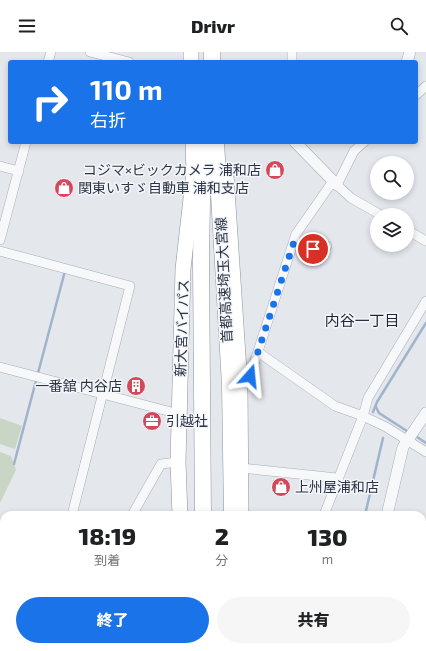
<!DOCTYPE html>
<html lang="ja">
<meta charset="utf-8">
<style>
:root{--surface:#fff;--page:#f6f6f6;--text:#202124;--muted:#757577;--accent:#1a73e8}
body{margin:0;font-family:"Exo 2","Noto Sans JP",sans-serif;background:var(--page);color:var(--text);height:100vh;display:flex;flex-direction:column;font-size:15px;white-space:nowrap}
*{box-sizing:border-box;margin:0}
p{font-size:13px;color:var(--muted)}
.icon{flex:none;width:22px;height:22px;fill:none;stroke:currentColor;stroke-width:2;stroke-linecap:round;stroke-linejoin:round}
.map{position:relative;flex:1;overflow:hidden}
.sheet{position:absolute;left:0px;top:459px;width:426px;height:140px;display:flex;flex-direction:column;background:var(--surface);border-radius:12px 12px 0 0;box-shadow:0 2px 6px #0003}
.sheet>*{flex:none}
.top-card{position:absolute;left:8px;top:8px;width:410px;height:84px;border-radius:4px;box-shadow:0 2px 6px #0003;background:#1a73e8;color:#fff;overflow:hidden}
.controls{position:absolute;left:370px;top:104px;display:grid;gap:8px}
.controls a{display:grid;place-items:center;width:44px;height:44px;border-radius:50%;background:var(--surface);box-shadow:0 2px 6px #0003;font-size:20px}
.pin{position:absolute;display:grid;place-items:center;width:34px;height:34px;color:#fff;margin:-17px;border:2px solid #fff;border-radius:50%;box-shadow:0 1px 4px #0007}
.me{position:absolute;width:44px;margin:-22px;rotate:18deg;stroke-linejoin:round;filter:drop-shadow(0 0 3px #0008)}
.turn{display:flex;align-items:center;gap:14px;height:84px;padding:0 16px;font-size:18px}
.turn .icon{width:52px;height:52px;stroke-width:2.5}
.turn b{display:block;font-size:28px;line-height:34px}
.eta{display:flex;justify-content:space-evenly;align-items:center;height:68px;text-align:center}
.eta b{font-size:24px;font-weight:800;line-height:28px}
.button{display:flex;gap:8px;margin-top:auto;padding:8px 16px}
.button a{flex:1;height:46px;border-radius:24px;background:var(--accent);color:#fff;font-size:16px;font-weight:800;line-height:46px;text-align:center}
.button a+a{background:var(--page);color:var(--text)}
header{display:flex;justify-content:space-between;align-items:center;height:52px;padding:0 16px;background:var(--surface);font-size:18px;font-weight:800}
.map>svg:first-child{display:block}
</style>
<header><svg class="icon" aria-label="menu" viewBox="0 0 24 24"><path d="M4 6h16M4 12h16M4 18h16"/></svg>Drivr<svg class="icon" aria-label="search" viewBox="0 0 24 24"><circle cx="10" cy="10" r="6"/><path d="M15 15l6 6"/></svg></header>
<div class="map">
<svg width="426" height="599" viewBox="0 0 426 599">
<rect width="100%" height="100%" fill="#e4e7ec"/>
<g fill="#c9d6c5">
<polygon points="0,366 22,374 15,397 0,392"/>
<polygon points="0,400 11,404 16,418 0,451"/>
</g>
<g fill="none" stroke-linecap="round" stroke-linejoin="round">
<g stroke="#9fb4cc" stroke-width="2.5">
<polyline points="376,355 379,361 410,381"/>
<polyline points="373,360 377,350 426,271"/>
<polyline points="414,383 426,391"/>
<polyline points="14,412 65,219"/>
<polyline points="365,463 383,386"/>
<polyline points="0,592 4,594"/>
<polyline points="6,595 14,599"/>
<polyline points="34,595 35,599"/>
<polyline points="336,599 337,595"/>
</g>
<defs>
<g id="minor">
<polyline points="90,0 129,10"/>
<polyline points="292,0 292,10"/>
<polyline points="48,10 51,0"/>
<polyline points="416,43 426,34"/>
<polyline points="364,90 354,99 337,133 351,146 381,163"/>
<polyline points="0,114 19,119"/>
<polyline points="407,178 426,189"/>
<polyline points="0,188 26,90"/>
<polyline points="294,190 309,198 313,197 321,202 327,194"/>
<polyline points="0,199 130,234 72,463"/>
<polyline points="258,300 335,354 363,364 386,375 426,400"/>
<polyline points="0,315 179,362"/>
<polyline points="239,329 250,324 296,182 333,129"/>
<polyline points="241,416 337,426"/>
<polyline points="132,463 161,412 178,410"/>
<polyline points="324,463 363,364 368,346 426,249"/>
<polyline points="0,547 4,546"/>
<polyline points="40,595 40,599"/>
</g>
<g id="tertiary">
<polyline points="407,10 410,0"/>
<polyline points="295,90 337,133"/>
<polyline points="387,463 403,395 426,361"/>
<polyline points="355,599 356,595"/>
</g>
<g id="trunk">
<polyline points="191,0 191,10"/>
<polyline points="226,123 240,334 241,463"/>
<polyline points="180,463 178,410 183,217 194,120 193,90"/>
<polyline points="187,595 187,599"/>
</g>
<g id="motorway">
<polyline points="212,0 212,10"/>
<polyline points="216,90 230,333 232,463"/>
<polyline points="203,463 201,208 203,90"/>
<polyline points="208,595 208,599"/>
<polyline points="237,595 237,599"/>
<polyline points="255,595 255,599"/>
</g>
</defs>
<use href="#minor" stroke="#a9aeb7" stroke-width="10"/>
<use href="#tertiary" stroke="#a9aeb7" stroke-width="12"/>
<use href="#trunk" stroke="#8b94a3" stroke-width="16"/>
<use href="#motorway" stroke="#8b94a3" stroke-width="17"/>
<use href="#minor" stroke="#f7f8fa" stroke-width="9"/>
<use href="#tertiary" stroke="#f7f8fa" stroke-width="11"/>
<use href="#trunk" stroke="#fff" stroke-width="15"/>
<use href="#motorway" stroke="#fff" stroke-width="16"/>
</g>
<g fill="none" stroke-linecap="round" stroke-linejoin="round">
<polyline stroke="#1a73e8" stroke-width="7" stroke-dasharray="0 12.6" points="250,324 294,190 309,198 313,197"/>
</g>
<defs>
<symbol id="shop-disc" viewBox="-11 -11 22 22"><circle r="9.5" fill="#d1495b" stroke="#f4f6f9"/><path d="M-5-2.5h2.3a2.7 3.5 0 0 1 5.4 0H5L5.5 6h-11ZM-1.5-2.5h3a1.5 2.3 0 0 0-3 0Z" fill="#fff"/></symbol>
<symbol id="building-disc" viewBox="-11 -11 22 22"><circle r="9.5" fill="#d1495b" stroke="#f4f6f9"/><path d="M-4-6H4V6H1V3H-1V6H-4ZM-2.5-4.3h1.7v1.8h-1.7ZM.8-4.3h1.7v1.8H.8ZM-2.5-1h1.7V.8h-1.7ZM.8-1h1.7V.8H.8Z" fill="#fff"/></symbol>
<symbol id="office-disc" viewBox="-11 -11 22 22"><circle r="9.5" fill="#d1495b" stroke="#f4f6f9"/><path d="M-6-3h4V-5.5h4V-3h4V5H-6ZM-1-4.5V-3h2v-1.5ZM-6 0V1H6V0Z" fill="#fff"/></symbol>
</defs>
<g fill-rule="evenodd">
<use href="#shop-disc" x="264" y="107" width="22" height="22"/>
<use href="#shop-disc" x="53" y="125" width="22" height="22"/>
<use href="#building-disc" x="125" y="323" width="22" height="22"/>
<use href="#office-disc" x="141" y="358" width="22" height="22"/>
<use href="#shop-disc" x="270" y="424" width="22" height="22"/>
</g>
<g text-anchor="middle" stroke-width="3" stroke-linejoin="round" paint-order="stroke">
<g font-size="14" fill="#2b3445" stroke="#f4f6f9" text-anchor="start">
<text x="261" y="123" text-anchor="end">コジマ×ビックカメラ 浦和店</text>
<text x="78" y="141">関東いすゞ自動車 浦和支店</text>
<text x="122" y="339" text-anchor="end">一番舘 内谷店</text>
<text x="166" y="374">引越社</text>
<text x="295" y="440">上州屋浦和店</text>
</g>
<g font-size="14" fill="#2b3445" stroke="#f4f6f9">
<text transform="translate(224 228) rotate(-93)" y="5">首都高速埼玉大宮線</text>
<text transform="translate(182 276) rotate(-88)" y="5">新大宮バイパス</text>
</g>
<g font-size="15" fill="#1d2536" stroke="#f4f6f9">
<text x="362" y="274">内谷一丁目</text>
</g>
</g>
</svg>
<div class="controls">
<a><svg class="icon" aria-label="search" viewBox="0 0 24 24"><circle cx="10" cy="10" r="6"/><path d="M15 15l6 6"/></svg></a>
<a><svg class="icon" aria-label="layers" viewBox="0 0 24 24"><path d="M12 4l9 5-9 5-9-5zM3 14l9 5 9-5"/></svg></a>
</div>
<div class="pin" style="left:313px;top:197px;background:#d93025"><svg class="icon" aria-label="arrive" viewBox="0 0 24 24"><path d="M6 21V4h12l-3 4 3 4H6"/></svg></div>
<svg class="me" style="left:250px;top:324px" viewBox="-20 -20 40 40"><path d="M0-17L14 15 0 8-14 15z" fill="#1a73e8" stroke="#fff" stroke-width="4"/></svg>
<div class="top-card">
<div class="turn"><svg class="icon" aria-label="right" viewBox="0 0 24 24"><path d="M7 20v-9h11M14 6l5 5-5 5"/></svg><div><b>110 m</b>右折</div></div>
</div>
<section class="sheet">
<div class="eta">
<div><b>18:19</b><p>到着</p></div>
<div><b>2</b><p>分</p></div>
<div><b>130</b><p>m</p></div>
</div>
<div class="button"><a>終了</a><a>共有</a></div>
</section>
</div>
